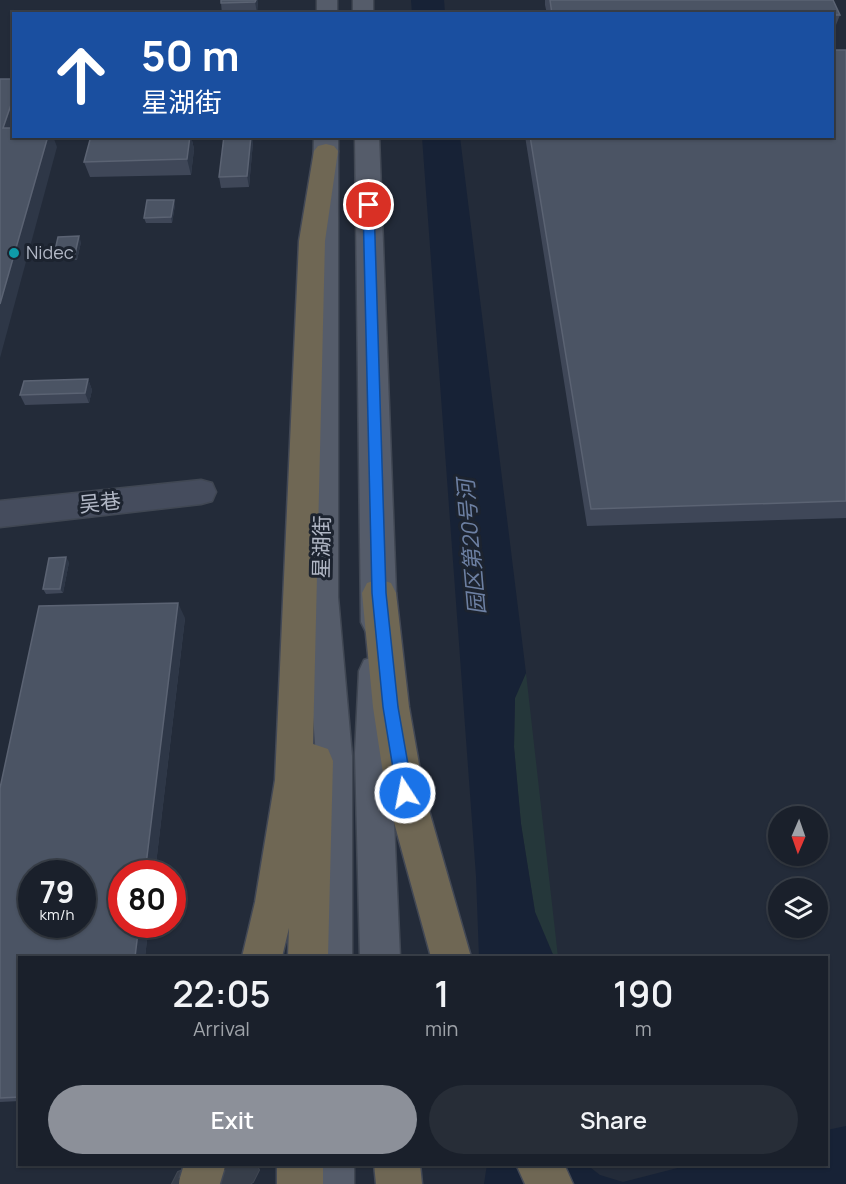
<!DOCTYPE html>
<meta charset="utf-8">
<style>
:root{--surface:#1a202b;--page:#272d37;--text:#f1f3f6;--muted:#9fa3a9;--line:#383e47;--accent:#8c9099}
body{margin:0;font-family:Manrope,"Noto Sans SC",sans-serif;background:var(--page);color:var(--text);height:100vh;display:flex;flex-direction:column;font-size:22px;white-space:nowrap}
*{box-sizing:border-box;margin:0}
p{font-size:20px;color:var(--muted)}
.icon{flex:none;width:33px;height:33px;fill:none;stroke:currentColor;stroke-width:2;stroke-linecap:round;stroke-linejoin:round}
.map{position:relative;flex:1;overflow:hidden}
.drawer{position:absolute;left:18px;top:956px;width:810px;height:210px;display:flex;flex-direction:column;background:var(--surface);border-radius:0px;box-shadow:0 2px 4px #0004,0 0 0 2px var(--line)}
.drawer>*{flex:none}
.guide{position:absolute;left:12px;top:12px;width:822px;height:126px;border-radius:0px;box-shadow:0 2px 4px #0004,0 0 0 2px var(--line);background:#1a4fa0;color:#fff;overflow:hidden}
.needle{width:39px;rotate:182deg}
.controls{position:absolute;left:768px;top:806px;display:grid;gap:12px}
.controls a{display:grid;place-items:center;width:60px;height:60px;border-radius:50%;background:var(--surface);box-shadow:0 2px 4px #0004,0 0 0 2px var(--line);font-size:30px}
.speed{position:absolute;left:18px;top:860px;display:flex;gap:12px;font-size:30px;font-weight:700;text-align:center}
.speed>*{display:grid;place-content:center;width:78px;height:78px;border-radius:50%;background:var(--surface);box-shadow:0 2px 4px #0004,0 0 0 2px var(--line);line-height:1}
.speed small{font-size:15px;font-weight:400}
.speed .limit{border:9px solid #d22;background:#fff;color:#111}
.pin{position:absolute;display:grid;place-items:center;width:51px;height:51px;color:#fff;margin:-26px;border:3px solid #fff;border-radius:50%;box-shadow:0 2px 6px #0007}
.me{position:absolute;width:66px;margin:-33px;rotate:349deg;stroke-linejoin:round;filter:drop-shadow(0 0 4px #0008)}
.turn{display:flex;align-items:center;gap:21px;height:126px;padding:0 30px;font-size:27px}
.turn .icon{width:78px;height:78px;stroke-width:2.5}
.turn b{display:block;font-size:42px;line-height:51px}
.eta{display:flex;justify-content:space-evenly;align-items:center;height:102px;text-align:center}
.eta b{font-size:36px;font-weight:600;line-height:42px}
.primary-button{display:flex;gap:12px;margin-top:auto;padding:12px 30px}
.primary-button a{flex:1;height:69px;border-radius:36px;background:var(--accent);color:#fff;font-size:24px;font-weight:600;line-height:69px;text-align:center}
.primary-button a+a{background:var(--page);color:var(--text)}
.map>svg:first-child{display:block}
</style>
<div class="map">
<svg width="846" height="1184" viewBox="0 0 846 1184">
<rect width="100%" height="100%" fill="#232b39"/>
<polygon fill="#25373a" points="526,673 558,957 554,957 535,912 521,824 514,747 515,698"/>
<g fill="#172236">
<polygon points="411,0 444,0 445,13 412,13"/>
<polygon points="422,137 460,137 526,673 515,698 514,747 521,824 535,912 554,957 479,957 476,876"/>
<polygon points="846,1126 846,1184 484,1184 487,1164 586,1164 600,1175 623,1182 693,1164 826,1164 827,1130"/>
</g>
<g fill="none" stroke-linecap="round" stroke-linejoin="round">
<defs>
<polygon id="street" points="199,1164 256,1164 259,1170 253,1182 250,1184 172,1184 178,1172"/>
<polygon id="secondary" points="201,480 212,483 216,492 212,501 201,504 0,527 0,501"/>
<g id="primary">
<rect x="317" y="0" width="20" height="14"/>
<rect x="353" y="0" width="20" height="14"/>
<polygon points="314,136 338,136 338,597 352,756 352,957 312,957 316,756 304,597"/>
<polygon points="355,136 379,136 396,593 395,622 390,632 378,637 366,632 361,622"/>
<polygon points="376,656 388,660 393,671 391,753 400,957 360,957 355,753 359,671 364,660"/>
<rect x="308" y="1164" width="46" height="20"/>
</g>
<g id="highway">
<polygon points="326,144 334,146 338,151 325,241 313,744 328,749 333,761 328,957 288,957 289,928 282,957 242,957 255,902 275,780 299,241 314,151 318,146"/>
<polygon points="379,579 391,583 396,593 409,707 424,793 471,957 431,957 386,793 373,707 362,593 367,583"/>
<rect x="277" y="1164" width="46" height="20"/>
<polygon points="374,1164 420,1164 422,1184 376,1184"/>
<polygon points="516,1164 564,1164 573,1184 525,1184"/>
</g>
</defs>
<use href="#street" stroke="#404753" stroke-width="2"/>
<use href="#secondary" stroke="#404753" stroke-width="3"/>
<use href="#primary" stroke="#404753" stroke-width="3"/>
<use href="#highway" stroke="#424855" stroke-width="3"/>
<use href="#street" fill="#373e4a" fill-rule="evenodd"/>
<use href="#secondary" fill="#454c5d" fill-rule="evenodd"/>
<use href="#primary" fill="#555c6a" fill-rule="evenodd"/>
<use href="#highway" fill="#6f6754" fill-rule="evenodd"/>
<defs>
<polyline id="highway-bridge" points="199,1184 205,1164"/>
</defs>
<use href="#highway-bridge" stroke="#424855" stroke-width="43" stroke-linecap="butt"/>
<use href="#highway-bridge" stroke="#6f6754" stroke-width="40"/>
</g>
<g fill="#3f4758">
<polygon points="258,0 257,13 222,14 221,3"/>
<polygon points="545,0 833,0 840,15 832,35 832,14 547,14 545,5"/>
<polygon points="846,50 846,518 587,526 525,136 832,136"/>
<polygon points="91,136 191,136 194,149 191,175 90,177 84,162"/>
<polygon points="253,142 249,187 221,188 219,177"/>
<polygon points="175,205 172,223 146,223 144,218"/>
<polygon points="81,242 77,260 56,260 54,255"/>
<polygon points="88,379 92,390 89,403 25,405 20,395"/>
<polygon points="69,562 63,593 46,594 43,589"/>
<polygon points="185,618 145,957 20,957 20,1101 0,1102 0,788"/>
</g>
<g fill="#2e3747">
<polygon points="256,0 258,0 257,13 255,2"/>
<polygon points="14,96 14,136 3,128"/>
<polygon points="48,136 53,136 57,147 0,358 0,304"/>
<polygon points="190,136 191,136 194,149 191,175 187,159"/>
<polygon points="251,136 252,136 253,142 249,187 247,176"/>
<polygon points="174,200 175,205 172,223 171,217"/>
<polygon points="79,236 81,242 77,260 75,254"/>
<polygon points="88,379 92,390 89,403 85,393"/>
<polygon points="66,557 69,562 63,593 60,589"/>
<polygon points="178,603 185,618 155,873 145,873"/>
<polygon points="139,924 149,924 145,957 135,957"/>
</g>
<g fill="#4b5464" stroke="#5b6373" stroke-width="1.5" fill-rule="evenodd">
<polygon points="221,0 256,0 255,2 221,3"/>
<polygon points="550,0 833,0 840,15 832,15 832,14 552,14"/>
<polygon points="832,50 846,50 846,501 591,509 530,136 832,136"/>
<polygon points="0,79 14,79 14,96 3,128 14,128 14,136 48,136 0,304"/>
<polygon points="91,136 190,136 187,159 84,162"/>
<polygon points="224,136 251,136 247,176 219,177"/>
<polygon points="147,200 174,200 171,217 144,218"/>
<polygon points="79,236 75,254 54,255 58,237"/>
<polygon points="88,379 85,393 20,395 24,381"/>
<polygon points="66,557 60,589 43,589 49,558"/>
<path d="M178,603l-33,270h-23v51h17l-4,33h-115v140l-20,1v-310l39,-182zM32,873h50v51h-50z"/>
</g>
<polygon fill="#1a73e8" stroke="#114b97" stroke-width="1.5" points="369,202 374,205 386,593 398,707 413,793 410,799 405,801 399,799 397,793 383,707 372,593 363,205"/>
<circle fill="#0f9aa8" stroke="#1c232f" stroke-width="2" cx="14" cy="253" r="6"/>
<g text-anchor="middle" stroke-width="6" stroke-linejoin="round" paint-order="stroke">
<g font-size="18" fill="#b2b8c6" stroke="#1c232f" text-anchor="start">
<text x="26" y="259">Nidec</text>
</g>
<g font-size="21" fill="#b2b8c6" stroke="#1c232f">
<text transform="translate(100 503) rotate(-6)" y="7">吴巷</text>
<text transform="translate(322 547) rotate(-89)" y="7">星湖街</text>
</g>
<g font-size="22" font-style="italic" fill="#6d80a3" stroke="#1c232f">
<text transform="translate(471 547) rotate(-95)" y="8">园区第20号河</text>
</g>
</g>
</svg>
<div class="controls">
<a><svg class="needle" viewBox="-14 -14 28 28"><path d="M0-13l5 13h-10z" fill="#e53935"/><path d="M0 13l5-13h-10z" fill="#9fa3a9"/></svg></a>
<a><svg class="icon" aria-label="layers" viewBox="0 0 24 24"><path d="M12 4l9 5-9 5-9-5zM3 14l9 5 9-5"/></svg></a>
</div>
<div class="speed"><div>79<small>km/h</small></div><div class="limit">80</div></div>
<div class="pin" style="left:369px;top:205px;background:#d93025"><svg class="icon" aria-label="arrive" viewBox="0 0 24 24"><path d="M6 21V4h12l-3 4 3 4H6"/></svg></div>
<svg class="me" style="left:405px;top:793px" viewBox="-20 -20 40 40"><circle r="17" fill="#1a73e8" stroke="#fff" stroke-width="3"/><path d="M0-11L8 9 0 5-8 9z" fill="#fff"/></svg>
<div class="guide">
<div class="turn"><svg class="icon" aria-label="ahead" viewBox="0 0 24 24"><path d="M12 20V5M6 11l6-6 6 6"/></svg><div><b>50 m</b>星湖街</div></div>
</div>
<section class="drawer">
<div class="eta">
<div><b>22:05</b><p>Arrival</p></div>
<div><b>1</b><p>min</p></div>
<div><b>190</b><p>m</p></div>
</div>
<div class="primary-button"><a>Exit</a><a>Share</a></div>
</section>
</div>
